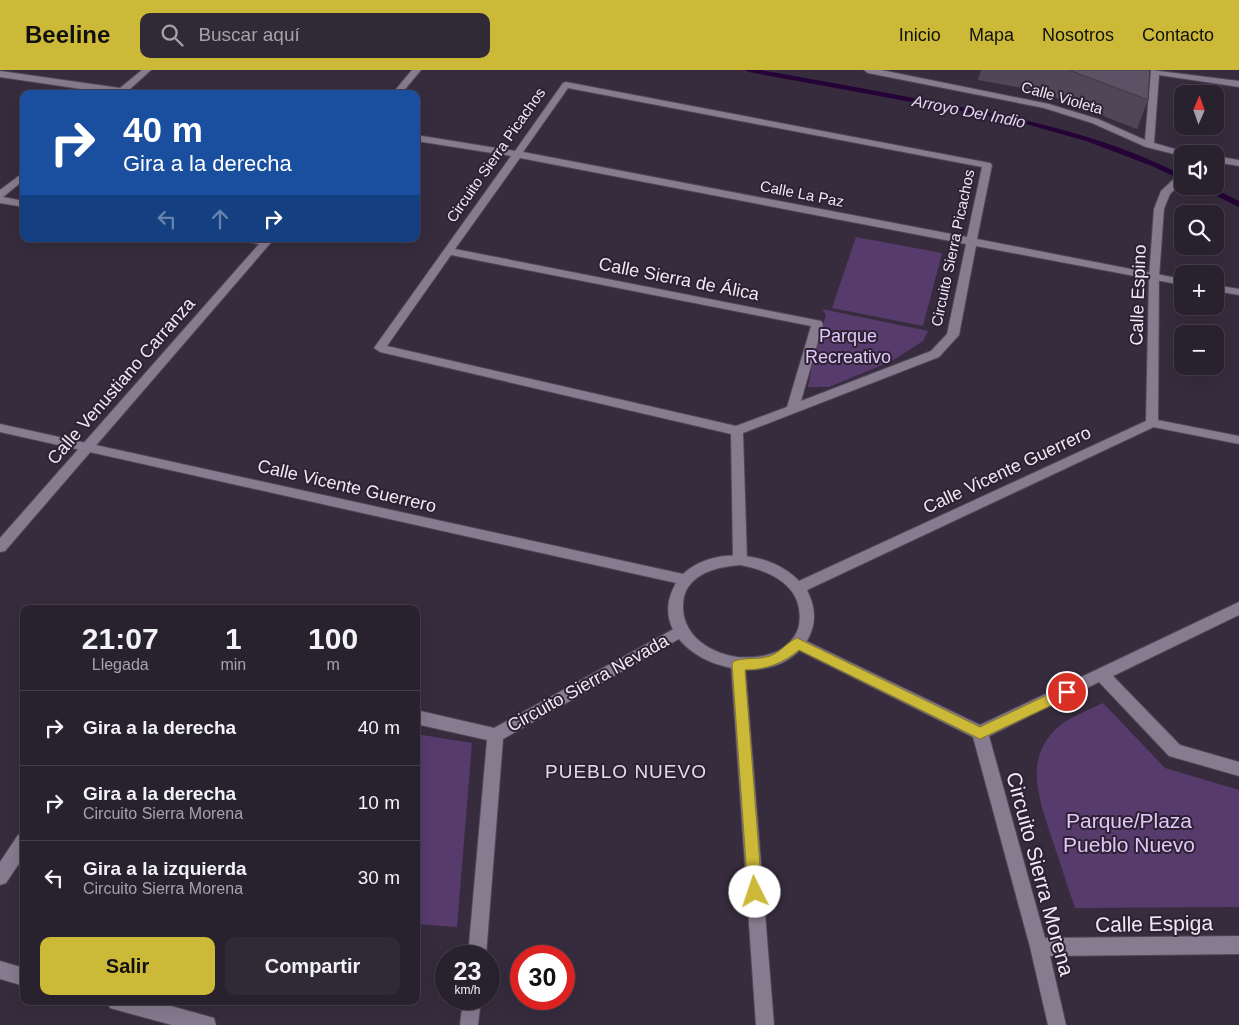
<!DOCTYPE html>
<html lang="es">
<meta charset="utf-8">
<style>
:root{--surface:#28212e;--page:#302936;--text:#f1f3f6;--muted:#a5a3aa;--line:#443e4a;--accent:#cdb938}
body{margin:0;font-family:Helvetica,sans-serif;background:var(--page);color:var(--text);height:100vh;display:flex;flex-direction:column;font-size:19px;white-space:nowrap}
*{box-sizing:border-box;margin:0}
p{font-size:16px;color:var(--muted)}
.icon{flex:none;width:28px;height:28px;fill:none;stroke:currentColor;stroke-width:2;stroke-linecap:round;stroke-linejoin:round}
.map{position:relative;flex:1;overflow:hidden}
.details{position:absolute;left:20px;top:535px;width:400px;height:400px;display:flex;flex-direction:column;background:var(--surface);border-radius:10px;box-shadow:0 5px 20px #0002,0 0 0 1px var(--line)}
.details>*{flex:none}
.guide{position:absolute;left:20px;top:20px;width:400px;height:152px;border-radius:10px;box-shadow:0 5px 20px #0002,0 0 0 1px var(--line);background:#1a4fa0;color:#fff;overflow:hidden}
.needle{width:32px;rotate:2deg}
.tools{position:absolute;left:1174px;top:15px;display:grid;gap:10px}
.tools a{display:grid;place-items:center;width:50px;height:50px;border-radius:10px;background:var(--surface);box-shadow:0 5px 20px #0002,0 0 0 1px var(--line);font-size:25px}
.speed{position:absolute;left:435px;top:875px;display:flex;gap:10px;font-size:25px;font-weight:700;text-align:center}
.speed>*{display:grid;place-content:center;width:65px;height:65px;border-radius:50%;background:var(--surface);box-shadow:0 5px 20px #0002,0 0 0 1px var(--line);line-height:1}
.speed small{font-size:12px;font-weight:400}
.speed .limit{border:8px solid #d22;background:#fff;color:#111}
.pin{position:absolute;display:grid;place-items:center;width:42px;height:42px;color:#fff;margin:-21px;border:2px solid #fff;border-radius:50%;box-shadow:0 1px 5px #0007}
.me{position:absolute;width:55px;margin:-28px;rotate:356deg;stroke-linejoin:round;filter:drop-shadow(0 0 4px #0008)}
.turn{display:flex;align-items:center;gap:18px;height:105px;padding:0 20px;font-size:22px}
.turn .icon{width:65px;height:65px;stroke-width:2.5}
.turn b{display:block;font-size:35px;line-height:42px}
.lanes{display:flex;align-items:center;height:48px;padding:0 20px;background:#0003;justify-content:center;gap:25px;direction:ltr}
.lanes .off{opacity:.35}
.eta{display:flex;justify-content:space-evenly;align-items:center;height:85px;text-align:center}
.eta b{font-size:30px;font-weight:600;line-height:35px}
.primary-button{display:flex;gap:10px;margin-top:auto;padding:10px 20px}
.primary-button a{flex:1;height:58px;border-radius:10px;background:var(--accent);color:#111;font-size:20px;font-weight:600;line-height:58px;text-align:center}
.primary-button a+a{background:var(--page);color:var(--text)}
ul{padding:0;list-style:none}
li{display:flex;align-items:center;gap:15px;height:75px;padding:0 20px;border-top:1px solid var(--line)}
li div{flex:1}
li b{display:block;font-size:19px}
li em{font-style:normal}
header{display:flex;align-items:center;gap:30px;box-sizing:border-box;height:70px;padding:0 25px;background:var(--accent);color:#111}
header strong{font-size:24px}
nav{display:flex;gap:28px;margin-inline-start:auto;font-size:18px}
.search{width:350px;height:45px;background:var(--page);display:flex;align-items:center;gap:12px;box-sizing:border-box;padding:0 18px;border-radius:10px;color:var(--muted);font-size:19px}
.map>svg:first-child{display:block}
</style>
<header>
<strong>Beeline</strong>
<div class="search"><svg class="icon" aria-label="search" viewBox="0 0 24 24"><circle cx="10" cy="10" r="6"/><path d="M15 15l6 6"/></svg>Buscar aquí</div>
<nav><a>Inicio</a><a>Mapa</a><a>Nosotros</a><a>Contacto</a></nav>
</header>
<div class="map">
<svg width="1239" height="955" viewBox="0 0 1239 955">
<rect width="100%" height="100%" fill="#362c3e"/>
<g fill="#583b6d">
<polygon points="856,167 942,183 923,256 832,238"/>
<polygon points="822,239 928,261 923,271 892,291 829,317 808,317 814,285 826,245"/>
<path d="M1103,633l62,65 74,22v117l-164,1c-8,-23 -15,-46 -23,-69 -11,-36 -29,-76 2,-108 12,-13 33,-20 49,-28z"/>
<polygon points="416,664 472,673 457,857 416,854"/>
</g>
<g fill="none" stroke-linecap="round" stroke-linejoin="round">
<g fill="#250337" fill-rule="evenodd">
<path d="M745,0h16c56,10 112,20 168,31 87,16 174,33 253,74v5l-30,-14 -66,-25 -71,-20 -266,-49z"/>
<polygon points="1197,116 1208,116 1239,131 1239,137"/>
</g>
<defs>
<g id="minor">
<polygon points="142,0 151,0 129,20 145,24 115,24 0,7 0,1 120,18"/>
<polygon points="412,0 421,0 401,24 392,24"/>
<polygon points="864,0 881,0 1049,34 1098,49 1145,70 1151,0 1239,11 1239,17 1159,5 1154,73 1192,84 1182,84 1182,86 1146,77 1092,53 1044,38 868,3"/>
<path d="M566,12l424,81 2,2 -15,74 205,40v6l-206,-39 -17,89 -20,22 -196,76 4,127 -2,4 -5,1 -5,-1 -2,-4 -2,-126 -351,-82 -6,-4 137,-192 -95,-15v-6l99,16 48,-68zM568,18l414,79 -15,70 -444,-85zM520,88l446,86 -19,90 -16,17 -130,50 22,-77 -2,-3 -366,-72zM451,185l360,71 -24,81 -51,19 -349,-80z"/>
<polygon points="24,102 24,110 3,127 24,131 24,137 0,133 0,120"/>
<polygon points="243,169 274,169 5,481 0,482 0,468 259,174 244,171"/>
<polygon points="1215,215 1239,219 1239,225 1215,221"/>
<polygon points="1152,349 1239,366 1239,374 1148,356 1146,353 1148,350"/>
<polygon points="1239,532 1239,545 1113,606 1180,675 1239,692 1239,706 1169,686 1099,612 989,666 1045,868 1239,866 1239,884 1050,886 1066,955 1048,955 1030,877 973,667 792,577 790,573 792,569 797,567 802,569 980,655"/>
<polygon points="681,555 686,557 688,561 686,565 503,669 486,886 468,886 487,670 416,654 416,640 494,658"/>
<polygon points="738,588 743,590 745,594 774,955 756,955 731,594 733,590"/>
<polygon points="24,763 24,786 6,813 0,815 0,792 18,765"/>
<polygon points="0,891 24,898 24,916 0,909"/>
<polygon points="463,929 481,929 478,955 460,955"/>
<polygon points="108,931 153,931 207,946 214,948 216,955 172,955 117,940 110,938"/>
</g>
<g id="tertiary">
<polygon points="1215,86 1239,90 1239,96 1215,92"/>
<path d="M1182,104v8l-12,12 -6,15 -5,68 -1,146 -2,3 -349,164c8,16 10,31 2,47 -36,69 -175,18 -133,-54l-676,-151v-8l683,150c31,-29 89,-22 116,7l347,-160 3,-144 5,-68 7,-18 17,-16zM740,495c32,6 65,22 59,60 -2,11 -11,21 -21,26 -13,6 -26,7 -41,6 -26,-4 -53,-20 -54,-49 0,-7 1,-16 6,-22 12,-16 32,-19 51,-21z"/>
</g>
</defs>
<use href="#minor" stroke="#4f4756" stroke-width="2"/>
<use href="#tertiary" stroke="#4f4756" stroke-width="2"/>
<use href="#minor" fill="#877b90" fill-rule="evenodd"/>
<use href="#tertiary" fill="#877b90" fill-rule="evenodd"/>
</g>
<polygon fill="#4f4757" points="981,0 1150,0 1148,30 1137,59 1039,21 978,10"/>
<polygon fill="#5c5265" stroke="#403947" points="1069,0 1150,0 1148,30"/>
<path fill="#cdb938" stroke="#857824" d="M797,568l183,89 82,-39 5,-2 4,2 2,4 -2,4 -91,43 -181,-89c-15,13 -34,20 -54,20l17,222 -2,5 -5,2 -5,-2 -2,-5 -16,-228 2,-3c12,-4 24,-1 36,-5 11,-4 17,-14 27,-18z"/>
<g text-anchor="middle" stroke-width="4" stroke-linejoin="round" paint-order="stroke">
<g font-size="15" fill="#efe9f4" stroke="#2c2233">
<text transform="translate(1062 28) rotate(16)" y="5">Calle Violeta</text>
<text transform="translate(496 85) rotate(-55)" y="5">Circuito Sierra Picachos</text>
<text transform="translate(802 124) rotate(11)" y="5">Calle La Paz</text>
<text transform="translate(953 178) rotate(-78)" y="5">Circuito Sierra Picachos</text>
</g>
<g font-size="16" font-style="italic" fill="#e7d4f6" stroke="#2c2233">
<text transform="translate(969 41) rotate(11)" y="6">Arroyo Del Indio</text>
</g>
<g font-size="18" fill="#efe9f4" stroke="#2c2233">
<text transform="translate(679 209) rotate(11)" y="6">Calle Sierra de Álica</text>
<text transform="translate(1138 225) rotate(-88)" y="6">Calle Espino</text>
<text transform="translate(121 311) rotate(-49)" y="6">Calle Venustiano Carranza</text>
<text transform="translate(1007 400) rotate(-25)" y="6">Calle Vicente Guerrero</text>
<text transform="translate(347 416) rotate(13)" y="6">Calle Vicente Guerrero</text>
<text transform="translate(588 613) rotate(-29)" y="6">Circuito Sierra Nevada</text>
</g>
<g font-size="18" fill="#e3c6f9" stroke="#2c2233">
<text x="848" y="272">Parque<tspan x="848" dy="21">Recreativo</tspan></text>
</g>
<g font-size="19" letter-spacing="1" fill="#e4d8ef" stroke="#2c2233">
<text x="626" y="708">PUEBLO NUEVO</text>
</g>
<g font-size="21" fill="#e3c6f9" stroke="#2c2233">
<text x="1129" y="758">Parque/Plaza<tspan x="1129" dy="24">Pueblo Nuevo</tspan></text>
</g>
<g font-size="21" fill="#efe9f4" stroke="#2c2233">
<text transform="translate(1040 804) rotate(75)" y="7">Circuito Sierra Morena</text>
<text transform="translate(1154 854) rotate(-1)" y="7">Calle Espiga</text>
</g>
</g>
</svg>
<div class="tools">
<a><svg class="needle" viewBox="-14 -14 28 28"><path d="M0-13l5 13h-10z" fill="#e53935"/><path d="M0 13l5-13h-10z" fill="#a5a3aa"/></svg></a>
<a><svg class="icon" aria-label="sound" viewBox="0 0 24 24"><path d="M4 9h4l5-4v14l-5-4H4zM17 9q2 3 0 6"/></svg></a>
<a><svg class="icon" aria-label="search" viewBox="0 0 24 24"><circle cx="10" cy="10" r="6"/><path d="M15 15l6 6"/></svg></a>
<a>+</a>
<a>−</a>
</div>
<div class="speed"><div>23<small>km/h</small></div><div class="limit">30</div></div>
<div class="pin" style="left:1067px;top:622px;background:#d93025"><svg class="icon" aria-label="arrive" viewBox="0 0 24 24"><path d="M6 21V4h12l-3 4 3 4H6"/></svg></div>
<svg class="me" style="left:755px;top:822px" viewBox="-20 -20 40 40"><circle r="19" fill="#fff"/><path d="M0-13L10 11 0 6-10 11z" fill="#cdb938"/></svg>
<div class="guide">
<div class="turn"><svg class="icon" aria-label="right" viewBox="0 0 24 24"><path d="M7 20v-9h11M14 6l5 5-5 5"/></svg><div><b>40 m</b>Gira a la derecha</div></div>
<div class="lanes"><svg class="icon off" aria-label="left" viewBox="0 0 24 24"><path d="M17 20v-9H6M10 6l-5 5 5 5"/></svg><svg class="icon off" aria-label="ahead" viewBox="0 0 24 24"><path d="M12 20V5M6 11l6-6 6 6"/></svg><svg class="icon" aria-label="right" viewBox="0 0 24 24"><path d="M7 20v-9h11M14 6l5 5-5 5"/></svg></div>
</div>
<section class="details">
<div class="eta">
<div><b>21:07</b><p>Llegada</p></div>
<div><b>1</b><p>min</p></div>
<div><b>100</b><p>m</p></div>
</div>
<ul>
<li><svg class="icon" aria-label="right" viewBox="0 0 24 24"><path d="M7 20v-9h11M14 6l5 5-5 5"/></svg><div><b>Gira a la derecha</b></div><em>40 m</em></li>
<li><svg class="icon" aria-label="right" viewBox="0 0 24 24"><path d="M7 20v-9h11M14 6l5 5-5 5"/></svg><div><b>Gira a la derecha</b><p>Circuito Sierra Morena</p></div><em>10 m</em></li>
<li><svg class="icon" aria-label="left" viewBox="0 0 24 24"><path d="M17 20v-9H6M10 6l-5 5 5 5"/></svg><div><b>Gira a la izquierda</b><p>Circuito Sierra Morena</p></div><em>30 m</em></li>
</ul>
<div class="primary-button"><a>Salir</a><a>Compartir</a></div>
</section>
</div>
